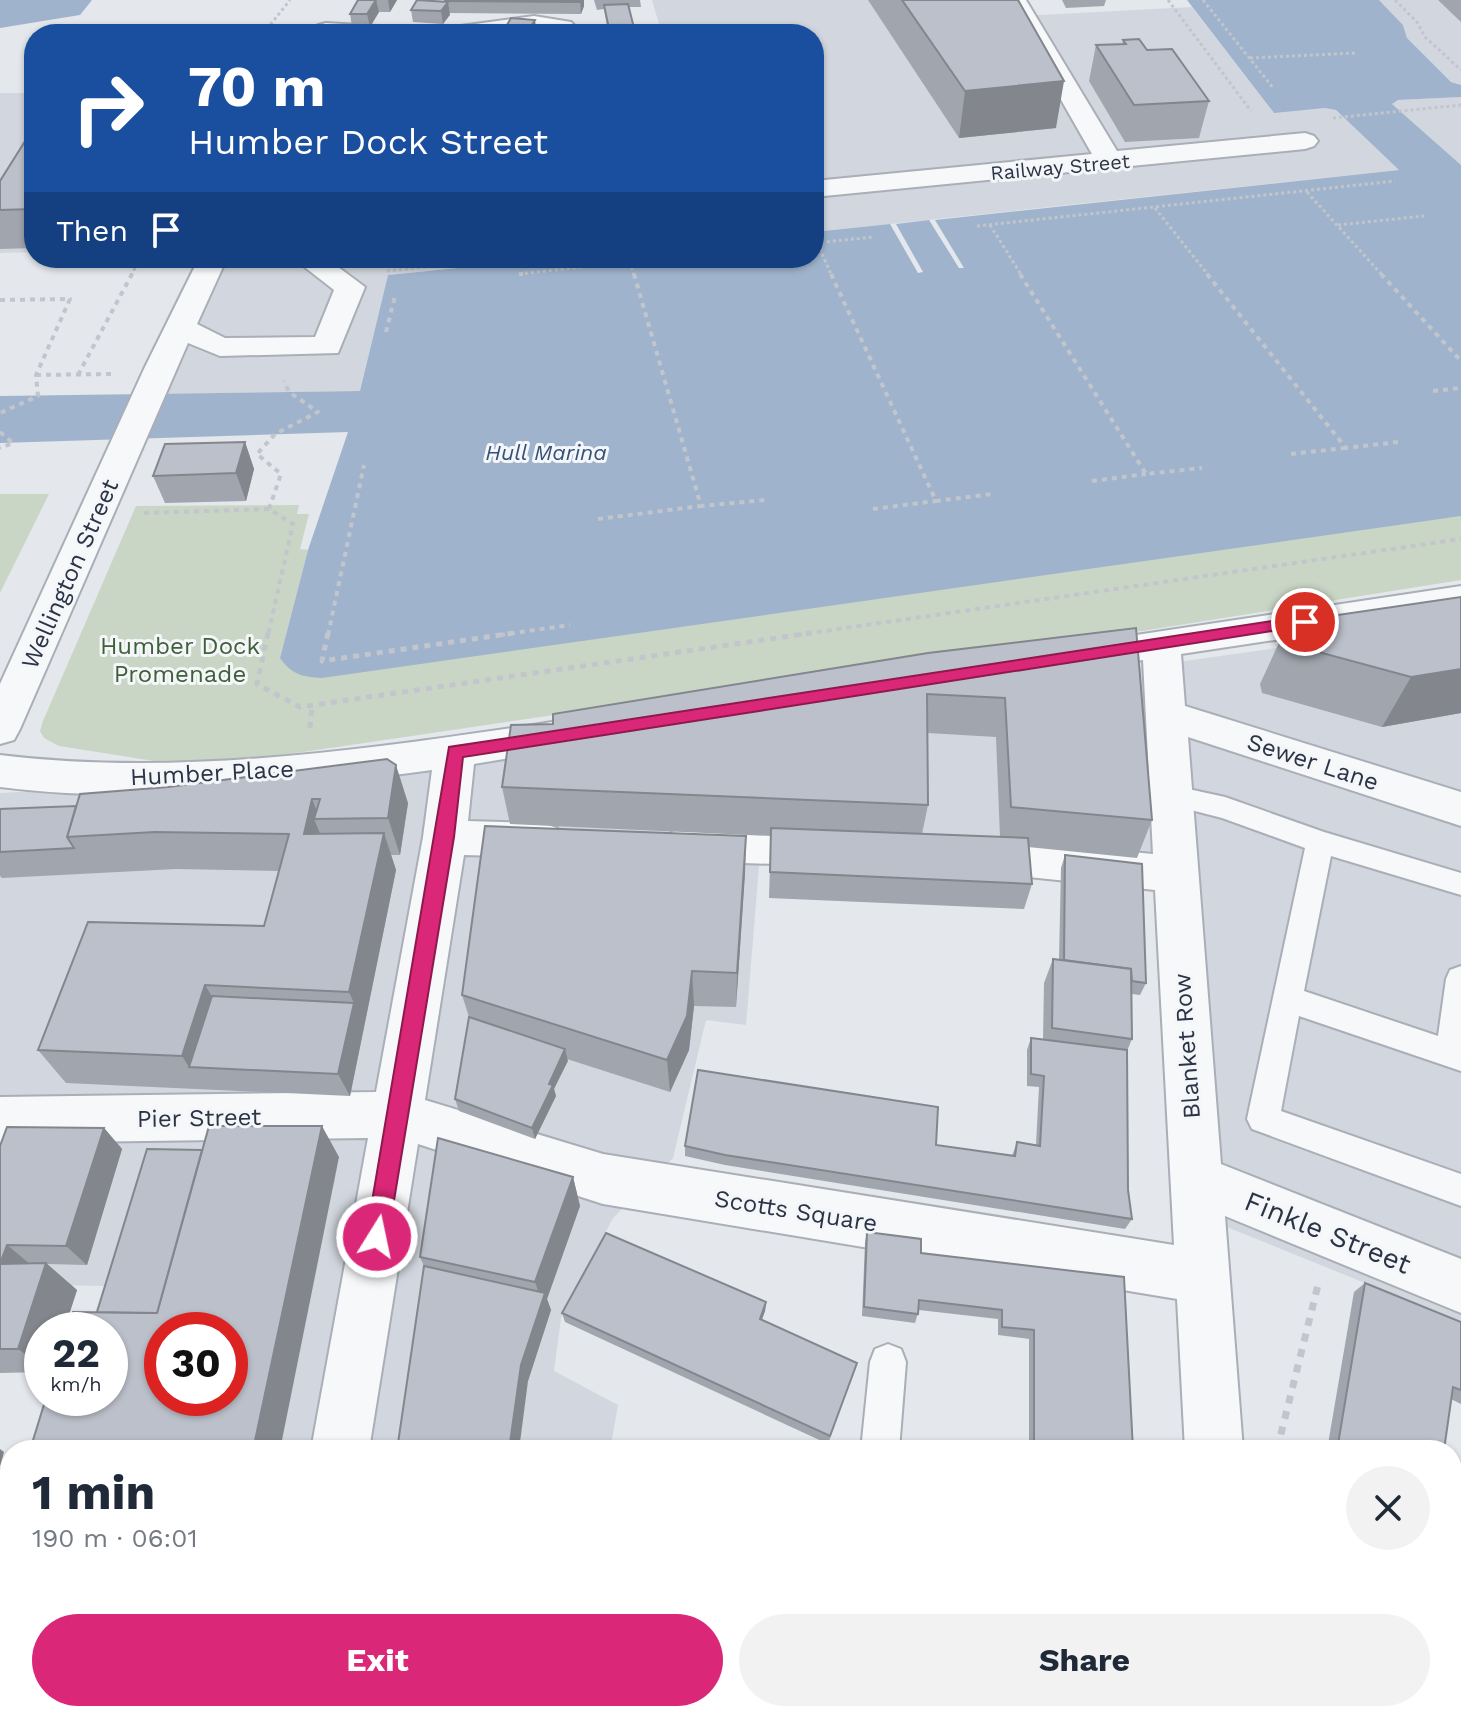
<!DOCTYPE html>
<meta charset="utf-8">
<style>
:root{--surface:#fff;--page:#f2f2f3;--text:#1f2937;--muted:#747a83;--accent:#db2777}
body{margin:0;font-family:"Work Sans",sans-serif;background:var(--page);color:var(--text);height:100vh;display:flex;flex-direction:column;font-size:30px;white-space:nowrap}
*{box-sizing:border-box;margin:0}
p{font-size:26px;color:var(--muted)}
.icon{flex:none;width:44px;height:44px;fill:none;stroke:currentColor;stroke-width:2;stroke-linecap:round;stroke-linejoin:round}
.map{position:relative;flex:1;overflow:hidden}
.details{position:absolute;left:0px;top:1440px;width:1462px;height:282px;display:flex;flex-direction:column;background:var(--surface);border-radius:32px 32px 0 0;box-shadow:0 2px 6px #0004}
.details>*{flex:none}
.hud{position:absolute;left:24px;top:24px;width:800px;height:244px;border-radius:32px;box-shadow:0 2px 6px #0004;background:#1a4fa0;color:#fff;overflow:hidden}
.speed{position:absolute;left:24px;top:1312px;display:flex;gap:16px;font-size:40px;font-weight:700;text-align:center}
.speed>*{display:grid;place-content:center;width:104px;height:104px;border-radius:50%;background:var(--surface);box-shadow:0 2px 6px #0004;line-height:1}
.speed small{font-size:20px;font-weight:400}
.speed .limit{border:12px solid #d22;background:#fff;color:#111}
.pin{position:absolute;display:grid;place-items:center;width:68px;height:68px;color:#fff;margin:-34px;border:4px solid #fff;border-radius:50%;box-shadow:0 2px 8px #0007}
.me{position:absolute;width:88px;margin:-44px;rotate:10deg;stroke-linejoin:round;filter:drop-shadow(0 0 6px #0008)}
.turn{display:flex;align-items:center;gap:28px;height:168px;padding:0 32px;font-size:36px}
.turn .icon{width:104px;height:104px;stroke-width:2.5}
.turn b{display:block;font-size:56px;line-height:68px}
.then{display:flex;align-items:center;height:76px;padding:0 32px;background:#0003;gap:16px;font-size:30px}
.round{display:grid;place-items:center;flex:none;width:84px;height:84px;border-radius:42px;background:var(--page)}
.head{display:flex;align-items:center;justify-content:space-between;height:136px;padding:0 32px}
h1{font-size:48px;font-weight:700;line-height:60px}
.cta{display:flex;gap:16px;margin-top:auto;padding:16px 32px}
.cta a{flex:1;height:92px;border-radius:48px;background:var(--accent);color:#fff;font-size:32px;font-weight:700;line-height:92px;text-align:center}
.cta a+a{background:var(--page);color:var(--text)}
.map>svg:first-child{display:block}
</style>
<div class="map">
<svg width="1461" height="1721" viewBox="0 0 1461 1721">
<rect width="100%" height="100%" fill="#e4e7ec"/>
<g fill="#d2d6de" fill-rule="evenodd">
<polygon points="652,0 993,0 1003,17 1192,7 1273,112 1325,108 1336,110 1399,170 814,232 814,34 662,34"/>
<polygon points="1379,0 1461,0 1461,85 1451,82 1407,38 1403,25"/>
<polygon points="0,93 34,93 34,252 0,253"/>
<polygon points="1461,97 1461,165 1392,104 1397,100"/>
<polygon points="220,258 559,258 388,275 360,391 153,394"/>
<path d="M1461,622v700l-244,-99 -27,-351 -429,-30 -15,183 -40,-5 -33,138 -60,60 -52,100 -7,53 64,34 -8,45h-563l63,-52v-68h-21l15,-44 -104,-2v-491l383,-19zM162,1330h68v68h-68z"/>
</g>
<g fill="#c9d6c5">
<polygon points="0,494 49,494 0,593"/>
<polygon points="299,505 297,514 309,514 300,549 308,550 280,658 1461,516 1461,580 1142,631 1082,637 249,760 154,761 59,746 44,738 40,731 43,721 136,506"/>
</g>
<g fill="#9fb4cc">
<polygon points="0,0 92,0 80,15 0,28"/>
<path d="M1187,0h192l24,25 4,13 44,44 10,3v12l-63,3 -6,4 69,61v351l-1139,162c-19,-1 -30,-3 -42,-20l28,-108 40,-118 -348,11v-47l360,-5 28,-116 171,-17h255v-26l76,-8 28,49 5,-1 -27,-48 33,-4 30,48h5l-29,-48 464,-50 -63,-60 -11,-2 -51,5z"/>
</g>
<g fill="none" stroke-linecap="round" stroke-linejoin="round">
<defs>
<g id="lane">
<polygon points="1170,785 1225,797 1324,832 1461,873 1461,895 1331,856 1304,991 1438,1036 1446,979 1450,970 1461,966 1461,1071 1299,1016 1281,1111 1461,1174 1461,1206 1252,1129 1247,1119 1305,848 1222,818 1160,802 1157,795 1160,788"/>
<polygon points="888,1344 901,1349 906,1362 899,1450 861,1450 870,1362 875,1349"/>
<polygon points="1452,1578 1461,1582 1461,1623 1452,1619"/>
</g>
<g id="street">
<polygon points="1004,0 1026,0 1117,151 1305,133 1314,136 1318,141 1314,146 1305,149 814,197 814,181 1092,154"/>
<polygon points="534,16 571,22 583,34 534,30 441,34 445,29 453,27"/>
<polygon points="326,23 394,27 402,29 406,34 317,34 314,30 318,25"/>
<polygon points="199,258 227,258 197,324 225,338 315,337 334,290 293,258 326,258 365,287 338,353 220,356 188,343 20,729 14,740 0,744 0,684 144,369"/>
<path d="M1461,586v26l-280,42 4,52 276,86v34l-273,-89 33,427 240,95v54l-236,-97 18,234h-58l-8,-151 -574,-95 -185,-60 -49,306h-58l57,-312 -368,5v-46l376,-5 47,-255 9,-67c-141,19 -290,35 -432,17v-32c188,23 381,-8 566,-35l14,4 6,11 -6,11 -106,18 -6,57 74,2 15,5 7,12 -7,12 -15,5 -78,-2 -39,245 178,54 571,91 -19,-355 -184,-19 -15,-5 -7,-12 7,-12 15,-5 182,17 -10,-194 -66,10 -14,-4 -5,-10 5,-10z"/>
<polygon points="687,827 830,832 845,837 852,849 845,861 830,866 687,861 672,856 665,844 672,832"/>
<polygon points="261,1712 327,1712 326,1721 260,1721"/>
<polygon points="1196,1712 1262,1712 1263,1721 1197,1721"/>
</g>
</defs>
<use href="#lane" stroke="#a9aeb7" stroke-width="4"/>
<use href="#street" stroke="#a9aeb7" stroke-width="4"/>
<g stroke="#c2c5cb" stroke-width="3" stroke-dasharray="3 3" stroke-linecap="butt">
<polyline points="1168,0 1251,111"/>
<polyline points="1203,0 1274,89"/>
<polyline points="1395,0 1417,22 1425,37 1461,70"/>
<polyline points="263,34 290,0"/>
<polyline points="1250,58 1355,53"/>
<polyline points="1333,118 1461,105"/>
<polyline points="1307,192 1383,276"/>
<polyline points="1155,208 1209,276"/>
<polyline points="990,225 1022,276"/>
<polyline points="1338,225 1424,216"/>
<polyline points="977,226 1395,181"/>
<polyline points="815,243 873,237"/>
<polyline points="817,243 832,276"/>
<polyline points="630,261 634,276"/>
<polyline points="387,271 513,258"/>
<polyline points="519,274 664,258"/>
<polyline points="131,276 140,258"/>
</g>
<g stroke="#c2c5cb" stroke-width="4" stroke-dasharray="5 5" stroke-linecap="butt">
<polyline points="519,274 523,274"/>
<polyline points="634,274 701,506 765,500"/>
<polyline points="831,274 936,501 992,494"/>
<polyline points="1020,274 1146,474 1202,468"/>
<polyline points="1207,274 1346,448 1398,442"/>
<polyline points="1381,274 1461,361"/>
<polyline points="0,300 70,299 36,375 38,396 0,413"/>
<polyline points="386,332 395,296"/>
<polyline points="36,375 112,374"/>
<polyline points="78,375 132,274"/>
<polyline points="1433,391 1461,388"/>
<polyline points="0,432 13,443 0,448"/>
<polyline points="1291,454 1345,448"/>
<polyline points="1092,481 1146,474"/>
<polyline points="269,509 281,474 257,454 275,434 318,412 289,392 284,381"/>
<polyline points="873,509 936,501"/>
<polyline points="144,513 269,509 293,524 268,635"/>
<polyline points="598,519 701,506"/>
<polyline points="328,635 364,465"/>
<polyline points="500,635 570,625"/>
<polyline points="797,635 1461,539"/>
</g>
<g stroke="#c2c5cb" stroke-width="5" stroke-dasharray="6 6" stroke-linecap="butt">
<polyline points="268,633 257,684 300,707 811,633"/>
<polyline points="328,633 322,661 514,633"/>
<polyline points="310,728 312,705"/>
</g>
<polyline stroke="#c2c5cb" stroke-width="7" stroke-dasharray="8 8" stroke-linecap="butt" points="1277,1450 1318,1285"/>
<use href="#lane" fill="#f7f8fa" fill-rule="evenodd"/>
<use href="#street" fill="#f7f8fa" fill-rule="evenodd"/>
</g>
<g fill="#a1a5ae" fill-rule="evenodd">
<polygon points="358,0 397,0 390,12 379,12 370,27 352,26 350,14"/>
<polygon points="445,0 584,0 584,6 581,14 449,13 443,24 413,22 411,10 445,2"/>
<polygon points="594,0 640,0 641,7 629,7 634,34 599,34 608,31 604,9 597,10"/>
<polygon points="868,0 1018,0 1056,128 959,138"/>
<polygon points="1062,0 1106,0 1104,6 1066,8"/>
<polygon points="1438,0 1461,0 1461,22"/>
<polygon points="535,20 536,32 535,34 503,34 503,32"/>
<polygon points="1123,40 1147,50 1209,101 1199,138 1125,142 1089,81 1096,45 1122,44"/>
<polygon points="34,127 34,248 0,249 0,181"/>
<polygon points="245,442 254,469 246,501 165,503 153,476"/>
<polygon points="1461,597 1461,713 1382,727 1262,693 1260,684 1283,634"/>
<path d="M1136,628l16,192 -15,38 -109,-11 4,37 -8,25 -255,-11 2,-62 -261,-12 -8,-37 51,-63zM928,733l68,4 4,100 -78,-3 6,-29z"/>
<polygon points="168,787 408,803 400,855 391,855 396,870 350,1096 66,1083 38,1050 264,926 279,871 176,869 2,878 0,876 0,809 76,806"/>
<polygon points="1065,855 1146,983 1140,995 1132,994 1132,1039 1127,1051 1128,1190 1132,1219 1125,1229 725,1165 685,1156 685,1146 936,1145 1012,1156 1017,1142 1036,1145 1039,1087 1027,1086 1027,1050 1031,1038 1043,1040 1044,983 1053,959 1059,959 1061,868"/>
<polygon points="745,873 736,1007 694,1006 689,1050 670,1092 567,1059 554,1089 556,1096 535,1139 459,1111 455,1099 469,1017 462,995"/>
<polygon points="104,1128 122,1149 87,1265 47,1264 77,1290 64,1330 42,1330 42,1372 0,1373 0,1146"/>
<polygon points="573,1177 580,1206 547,1299 551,1310 528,1381 424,1266 420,1257"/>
<polygon points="867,1232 921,1253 1124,1277 1133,1450 1029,1450 1029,1339 998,1335 998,1319 919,1310 915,1323 862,1316 865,1242"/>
<polygon points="1365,1283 1461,1322 1461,1404 1451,1399 1444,1450 1327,1450 1354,1292"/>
<polygon points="766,1302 765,1311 762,1320 854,1371 828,1444 565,1322 562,1313"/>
<polygon points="1016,1712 1150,1712 1155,1721 1016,1721"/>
<polygon points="1287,1712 1411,1712 1412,1721 1288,1721"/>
</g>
<g fill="#83868d">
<polygon points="376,0 379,12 370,27 367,14"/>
<polygon points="388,0 397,0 390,12"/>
<polygon points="580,0 584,0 584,6 581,14"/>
<polygon points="448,2 450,15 443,24 441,11"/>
<polygon points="535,20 536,32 535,34 527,34"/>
<polygon points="1064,81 1056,128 959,138 965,91"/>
<polygon points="245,442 254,469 246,501 236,473"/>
<polygon points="1461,669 1461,713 1382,727 1411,677"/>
<polygon points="396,765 408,803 400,855 388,818"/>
<polygon points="312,799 320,819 314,819 325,846 304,834"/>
<polygon points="384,833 396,870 350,1096 338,1074 354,1003 349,992"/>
<polygon points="746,836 745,873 736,1007 737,973"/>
<polygon points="692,971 694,1006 689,1050 670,1092 667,1060"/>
<polygon points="205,985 226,1020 189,1067 182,1056"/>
<polygon points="565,1049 568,1061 554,1089 556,1096 535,1139 532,1128 549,1084"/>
<polygon points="322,1126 339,1157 280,1450 253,1450"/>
<polygon points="104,1128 122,1149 87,1265 66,1246"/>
<polygon points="573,1177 580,1206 547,1299 551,1310 528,1381 519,1450 509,1450 521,1365 542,1302 535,1282"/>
<polygon points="7,1245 30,1264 0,1266"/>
<polygon points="46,1263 77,1290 64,1330 42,1330 42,1366 18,1349"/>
<polygon points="766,1302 765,1311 759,1327 760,1319"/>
<polygon points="0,1449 4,1452 0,1466"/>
<polygon points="198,1712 228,1712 226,1721 196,1721"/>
<polygon points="613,1712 619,1712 619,1721 612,1721"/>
</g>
<g fill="#bbc0ca" stroke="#83868d" stroke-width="2" fill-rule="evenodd">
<polygon points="358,0 376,0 367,14 350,14"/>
<polygon points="417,0 448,2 441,11 411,10"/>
<polygon points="445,0 580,0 580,2 445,1"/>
<polygon points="902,0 1018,0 1064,81 965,91"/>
<polygon points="628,4 634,28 609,29 604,5"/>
<polygon points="511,18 535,20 527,33 503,32"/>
<polygon points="337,25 412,29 409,34 331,34"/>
<polygon points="416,29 494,34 413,34"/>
<polygon points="624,30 625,34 600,34 599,32"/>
<polygon points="1139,39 1147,50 1172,49 1209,101 1134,105 1096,45 1126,44 1123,40"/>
<polygon points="34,127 34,209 0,210 0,181"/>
<polygon points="245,442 236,473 153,476 165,444"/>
<polygon points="1461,597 1461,669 1411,677 1285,643 1283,634 1297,621"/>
<polygon points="1136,628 1152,820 1011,807 1005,698 927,694 928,805 502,787 511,725 553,724 553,714 928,653"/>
<polygon points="387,759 396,765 388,818 314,819 320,799 312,799 304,834 384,833 349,992 205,985 182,1056 38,1050 88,922 264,926 289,834 155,832 67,837 80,794 168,787"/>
<polygon points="76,806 67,837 74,848 0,852 0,809"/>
<polygon points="485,826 746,836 737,973 692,971 687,1016 667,1060 462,995"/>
<polygon points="771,828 1028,838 1032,884 770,872"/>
<polygon points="1065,855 1142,864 1146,983 1132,981 1131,969 1064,960"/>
<polygon points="1053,959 1131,969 1132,1039 1052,1028"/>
<polygon points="212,996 354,1003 338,1074 189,1067"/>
<polygon points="469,1017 565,1049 549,1084 553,1085 532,1128 455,1099"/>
<polygon points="1031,1038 1127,1050 1128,1190 1132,1219 725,1155 685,1146 698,1070 938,1107 936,1145 1015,1156 1017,1142 1040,1146 1044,1076 1031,1074"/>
<path d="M209,1126h113l-69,324h-223l16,-52h64v-68h-43l6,-18 84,1zM162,1330h68v68h-68z"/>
<polygon points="7,1127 104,1128 66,1246 7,1245 0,1264 0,1146"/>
<polygon points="438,1138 573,1177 535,1282 420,1257"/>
<polygon points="147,1149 202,1150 157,1313 97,1312"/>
<polygon points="867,1232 921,1239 921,1253 1124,1277 1133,1450 1034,1450 1034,1330 1002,1327 1002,1310 919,1300 918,1314 864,1307"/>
<polygon points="606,1233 766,1302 760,1319 857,1363 830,1436 562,1313"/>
<polygon points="46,1263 18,1349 0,1349 0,1264"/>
<polygon points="424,1266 545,1293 521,1365 509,1450 397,1450"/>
<polygon points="1365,1283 1461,1322 1461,1390 1453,1387 1444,1450 1337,1450"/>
<polygon points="10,1516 10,1712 198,1712 196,1721 0,1721 0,1549"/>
<polygon points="354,1712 613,1712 612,1721 352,1721"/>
<polygon points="1027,1712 1150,1712 1154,1713 1155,1721 1027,1721"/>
<polygon points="1299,1712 1411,1712 1412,1721 1300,1721"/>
</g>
<polygon fill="#db2777" stroke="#8e194d" stroke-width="2" points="1305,616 1311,618 1311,625 463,757 454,837 388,1237 385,1244 377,1247 369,1244 366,1237 449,747"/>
<g text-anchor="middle" stroke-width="6" stroke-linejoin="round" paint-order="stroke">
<g font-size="20" fill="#2b3445" stroke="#f4f6f9">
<text transform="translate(1060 167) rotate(-5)" y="7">Railway Street</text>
</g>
<g font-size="22" font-style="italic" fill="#34527a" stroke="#f4f6f9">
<text x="546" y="460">Hull Marina</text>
</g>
<g font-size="24" fill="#2b3445" stroke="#f4f6f9">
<text transform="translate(70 574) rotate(-66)" y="8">Wellington Street</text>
<text transform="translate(1313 762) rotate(18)" y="8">Sewer Lane</text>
<text transform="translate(212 773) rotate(-3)" y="8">Humber Place</text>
<text transform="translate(1187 1046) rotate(-94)" y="8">Blanket Row</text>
<text transform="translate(199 1118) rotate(-1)" y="8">Pier Street</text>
<text transform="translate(796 1211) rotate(9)" y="8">Scotts Square</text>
</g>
<g font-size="24" fill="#3f6138" stroke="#f4f6f9">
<text x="180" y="654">Humber Dock<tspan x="180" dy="28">Promenade</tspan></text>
</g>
<g font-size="28" fill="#2b3445" stroke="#f4f6f9">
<text transform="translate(1328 1232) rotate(22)" y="10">Finkle Street</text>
</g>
</g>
</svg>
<div class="speed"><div>22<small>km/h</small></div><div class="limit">30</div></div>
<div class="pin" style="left:1305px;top:622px;background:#d93025"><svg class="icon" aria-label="arrive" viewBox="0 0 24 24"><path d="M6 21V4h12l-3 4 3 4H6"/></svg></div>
<svg class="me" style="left:377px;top:1237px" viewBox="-20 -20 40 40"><circle r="17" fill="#db2777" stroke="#fff" stroke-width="3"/><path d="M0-11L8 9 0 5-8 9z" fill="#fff"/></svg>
<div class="hud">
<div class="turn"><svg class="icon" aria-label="right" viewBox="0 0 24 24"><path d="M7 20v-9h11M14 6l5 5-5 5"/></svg><div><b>70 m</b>Humber Dock Street</div></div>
<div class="then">Then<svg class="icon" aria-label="arrive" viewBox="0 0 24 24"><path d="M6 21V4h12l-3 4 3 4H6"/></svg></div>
</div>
<section class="details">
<div class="head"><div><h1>1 min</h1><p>190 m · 06:01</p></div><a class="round"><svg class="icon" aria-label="close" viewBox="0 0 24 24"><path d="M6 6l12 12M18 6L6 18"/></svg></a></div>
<div class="cta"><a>Exit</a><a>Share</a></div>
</section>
</div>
